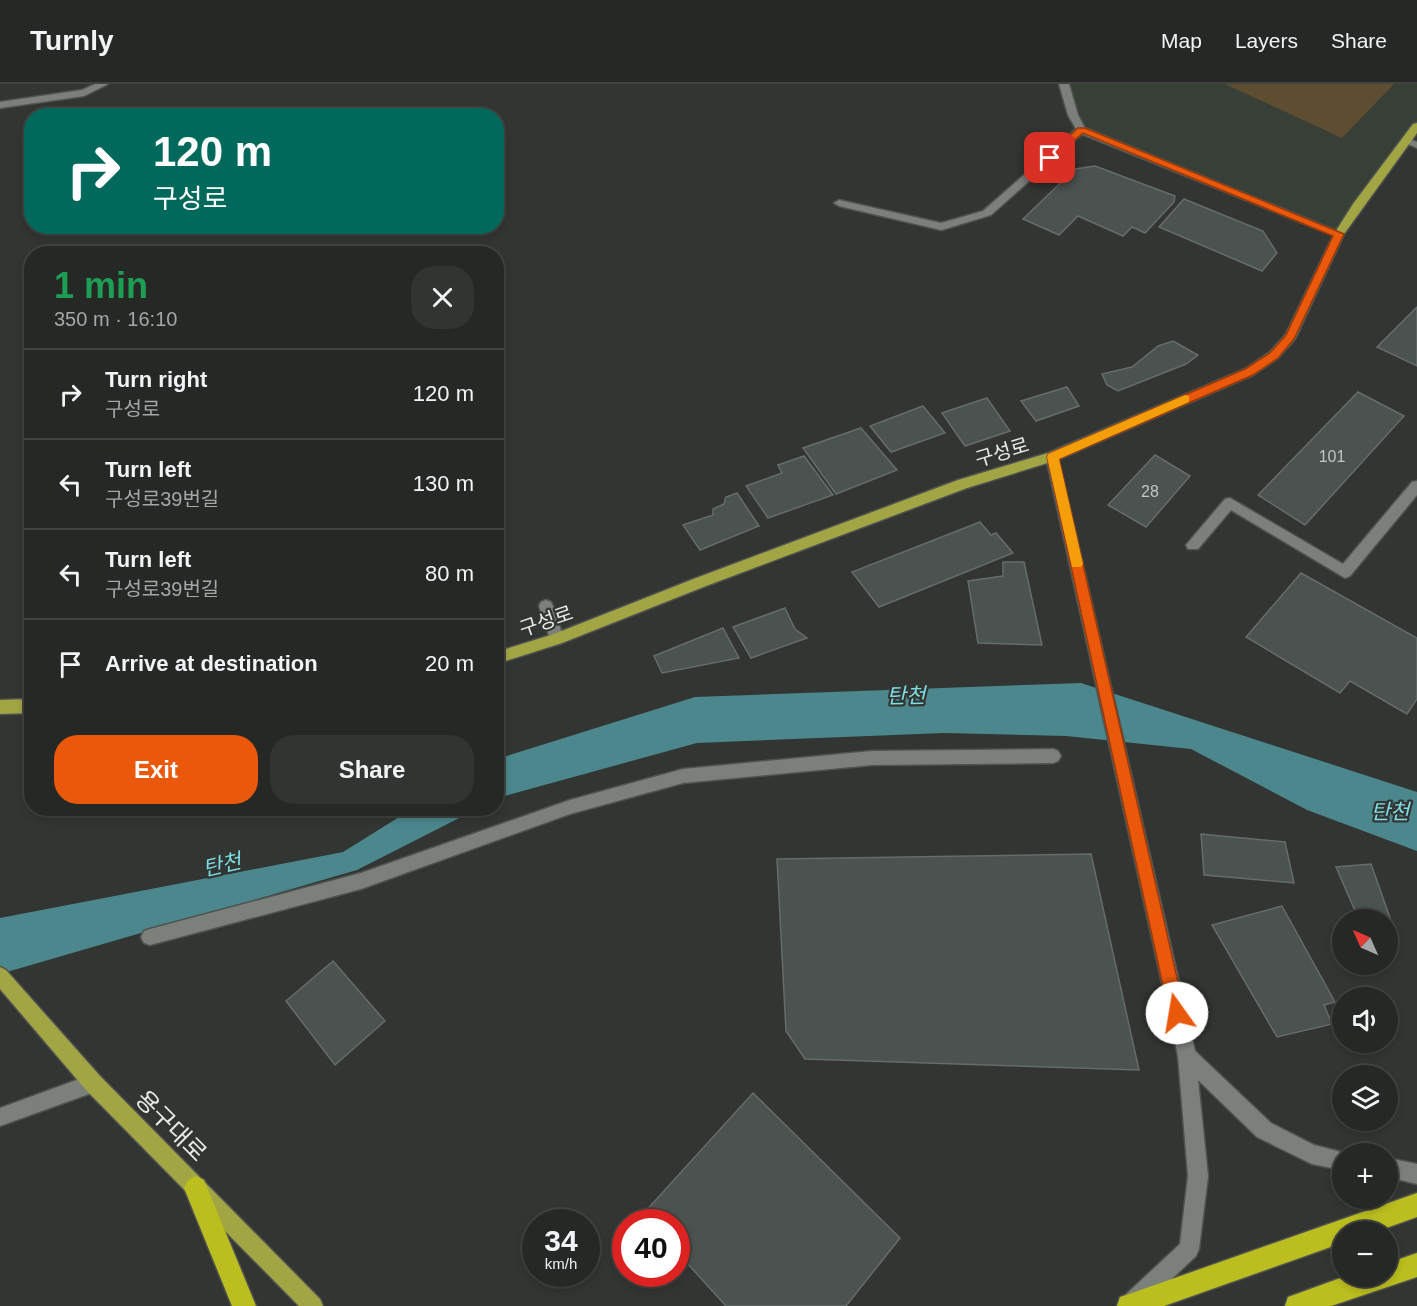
<!DOCTYPE html>
<meta charset="utf-8">
<style>
:root{--surface:#262825;--page:#323432;--text:#f1f3f6;--muted:#a4a6a7;--line:#424442;--accent:#ea580c}
body{margin:0;font-family:Arial,"Noto Sans KR",sans-serif;background:var(--page);color:var(--text);height:100vh;display:flex;flex-direction:column;font-size:22px;white-space:nowrap}
*{box-sizing:border-box;margin:0}
p{font-size:20px;color:var(--muted)}
.icon{flex:none;width:33px;height:33px;fill:none;stroke:currentColor;stroke-width:2;stroke-linecap:round;stroke-linejoin:round}
.map{position:relative;flex:1;overflow:hidden}
.details{position:absolute;left:24px;top:162px;width:480px;height:570px;display:flex;flex-direction:column;background:var(--surface);border-radius:24px;box-shadow:0 3px 9px #0003,0 0 0 2px var(--line)}
.details>*{flex:none}
.guide{position:absolute;left:24px;top:24px;width:480px;height:126px;border-radius:24px;box-shadow:0 3px 9px #0003,0 0 0 2px var(--line);background:#00695c;color:#fff;overflow:hidden}
.needle{width:39px;rotate:315deg}
.tools{position:absolute;left:1332px;top:825px;display:grid;gap:12px}
.tools a{display:grid;place-items:center;width:66px;height:66px;border-radius:50%;background:var(--surface);box-shadow:0 3px 9px #0003,0 0 0 2px var(--line);font-size:30px}
.speed{position:absolute;left:522px;top:1125px;display:flex;gap:12px;font-size:30px;font-weight:700;text-align:center}
.speed>*{display:grid;place-content:center;width:78px;height:78px;border-radius:50%;background:var(--surface);box-shadow:0 3px 9px #0003,0 0 0 2px var(--line);line-height:1}
.speed small{font-size:15px;font-weight:400}
.speed .limit{border:9px solid #d22;background:#fff;color:#111}
.pin{position:absolute;display:grid;place-items:center;width:51px;height:51px;color:#fff;margin:-26px;border-radius:12px;box-shadow:0 3px 9px #0006}
.me{position:absolute;width:66px;margin:-33px;rotate:347deg;stroke-linejoin:round;filter:drop-shadow(0 0 4px #0008)}
.turn{display:flex;align-items:center;gap:21px;height:126px;padding:0 30px;font-size:27px}
.turn .icon{width:78px;height:78px;stroke-width:2.5}
.turn b{display:block;font-size:42px;line-height:51px}
.round{display:grid;place-items:center;flex:none;width:63px;height:63px;border-radius:24px;background:var(--page)}
.overview{display:flex;align-items:center;justify-content:space-between;height:102px;padding:0 30px}
h1{font-size:36px;font-weight:800;line-height:45px;color:#1e9e55}
.primary-button{display:flex;gap:12px;margin-top:auto;padding:12px 30px}
.primary-button a{flex:1;height:69px;border-radius:24px;background:var(--accent);color:#fff;font-size:24px;font-weight:800;line-height:69px;text-align:center}
.primary-button a+a{background:var(--page);color:var(--text)}
ul{padding:0;list-style:none}
li{display:flex;align-items:center;gap:18px;height:90px;padding:0 30px;border-top:2px solid var(--line)}
li div{flex:1}
li b{display:block;font-size:22px}
li em{font-style:normal}
header{display:flex;align-items:center;gap:36px;box-sizing:border-box;height:84px;padding:0 30px;background:var(--surface);border-bottom:2px solid var(--line)}
header strong{font-size:28px}
nav{display:flex;gap:33px;margin-inline-start:auto;font-size:21px}
.map>svg:first-child{display:block}
</style>
<header>
<strong>Turnly</strong>
<nav><a>Map</a><a>Layers</a><a>Share</a></nav>
</header>
<div class="map">
<svg width="1417" height="1222" viewBox="0 0 1417 1222">
<rect width="100%" height="100%" fill="#323531"/>
<polygon fill="#383f37" points="1064,0 1417,0 1417,42 1339,150 1081,46"/>
<polygon fill="#5d4d31" points="1225,0 1394,0 1342,54"/>
<g fill="#4b878c">
<polygon points="1081,599 1417,708 1417,767 1307,726 1191,665 1066,652 944,649 697,659 497,714 497,675 695,613"/>
<polygon points="412,725 477,725 357,786 0,890 0,834 343,768"/>
</g>
<g fill="#4c5250" stroke="#666c6a" stroke-width="1.5">
<polygon points="1095,82 1175,112 1174,118 1145,149 1132,143 1123,152 1078,132 1059,151 1023,135 1075,85"/>
<polygon points="1184,115 1263,147 1277,169 1262,187 1159,143"/>
<polygon points="1417,223 1417,282 1377,263"/>
<polygon points="1173,257 1198,271 1186,280 1118,307 1107,301 1102,290 1132,283 1158,262"/>
<polygon points="1067,303 1079,322 1036,337 1021,317"/>
<polygon points="1358,308 1404,332 1305,441 1258,411"/>
<polygon points="987,314 1010,347 965,362 942,329"/>
<polygon points="923,322 945,349 891,368 870,342"/>
<polygon points="861,344 897,386 836,410 803,364"/>
<polygon points="1155,371 1190,392 1146,443 1108,421"/>
<polygon points="804,372 833,411 768,434 746,402 782,389 778,381"/>
<polygon points="737,409 759,442 700,466 683,441 713,431 713,425 724,420 726,413"/>
<polygon points="980,438 991,451 996,449 1013,469 879,523 852,488"/>
<polygon points="1003,478 1024,478 1042,561 978,559 968,497 1003,492"/>
<polygon points="1301,489 1417,554 1417,615 1407,630 1350,597 1340,609 1246,553"/>
<polygon points="785,524 795,545 807,554 751,574 733,543"/>
<polygon points="723,544 739,574 662,589 654,572"/>
<polygon points="1201,750 1285,758 1294,799 1204,791"/>
<polygon points="1091,770 1139,986 805,975 786,947 777,775"/>
<polygon points="1371,780 1394,845 1388,845 1388,836 1359,836 1336,783"/>
<polygon points="1282,822 1335,918 1324,921 1332,940 1277,953 1212,841"/>
<polygon points="333,877 385,937 335,981 286,917"/>
<polygon points="753,1009 900,1154 846,1222 726,1222 676,1167 676,1138 650,1138 643,1130"/>
</g>
<g fill="none" stroke-linecap="round" stroke-linejoin="round">
<defs>
<g id="minor">
<polygon points="95,0 108,0 84,12 0,24 0,18 82,6"/>
<polygon points="1059,0 1069,0 1078,31 1085,44 1344,150 1339,153 1335,152 1082,50 991,131 945,145 941,146 839,122 834,119 839,116 941,139 983,127 1076,45 1068,31"/>
<polygon points="1406,54 1417,58 1417,64 1401,57"/>
<polygon points="1052,368 1058,373 1195,967 1271,1039 1314,1061 1349,1070 1342,1070 1342,1086 1312,1080 1257,1053 1198,996 1208,1092 1199,1165 1196,1172 1143,1222 1118,1222 1121,1215 1180,1160 1188,1092 1178,972 1046,373"/>
<polygon points="1417,397 1417,411 1350,492 1345,494 1231,426 1198,465 1188,465 1186,461 1225,415 1230,414 1343,480 1412,398"/>
<polygon points="546,516 551,518 553,522 564,555 562,559 552,559 550,555 539,522 541,518"/>
<polygon points="1053,665 1058,667 1061,672 1058,677 1053,679 872,681 683,699 570,730 361,805 150,861 144,859 141,853 144,847 150,845 361,789 570,716 683,685 872,667"/>
<polygon points="93,990 100,992 102,999 100,1006 0,1042 0,1024"/>
<polygon points="1388,1074 1417,1080 1417,1100 1388,1093"/>
</g>
<g id="major">
<polygon points="1417,39 1417,49 1344,150 1295,255 1278,274 1253,291 1057,376 967,404 706,502 562,559 496,580 496,568 554,550 696,494 958,396 1048,369 1245,285 1270,268 1286,250 1334,150 1353,120 1413,40"/>
<polygon points="32,615 32,629 0,630 0,616"/>
<polygon points="0,883 6,886 100,992 320,1215 323,1222 299,1222 86,1006 0,905"/>
</g>
<g id="highway">
<polygon points="196,1092 204,1096 256,1222 232,1222 184,1104 188,1096"/>
<polygon points="1417,1109 1417,1133 1375,1148 1342,1148 1342,1159 1164,1222 1117,1222 1120,1213 1129,1210"/>
<polygon points="1417,1169 1417,1193 1331,1222 1285,1222 1288,1213 1346,1192 1388,1192 1388,1179"/>
</g>
</defs>
<use href="#minor" stroke="#4f524f" stroke-width="3"/>
<use href="#major" stroke="#4f524f" stroke-width="3"/>
<use href="#highway" stroke="#4f524f" stroke-width="3"/>
<use href="#minor" fill="#7c807b" fill-rule="evenodd"/>
<use href="#major" fill="#a1a543" fill-rule="evenodd"/>
<use href="#highway" fill="#babe1e" fill-rule="evenodd"/>
</g>
<polygon fill="#ea580c" stroke="#983908" stroke-width="1.5" points="1078,44 1085,44 1344,150 1294,255 1278,274 1253,291 1059,375 1185,929 1183,935 1177,937 1171,935 1169,929 1047,373 1048,370 1245,285 1270,269 1286,251 1333,152 1083,49 1053,75 1047,75 1047,72"/>
<polygon fill="#f59e0b" points="1185,311 1189,312 1189,318 1059,375 1083,480 1081,483 1072,483 1047,373 1048,370"/>
<g text-anchor="middle" stroke-width="4.5" stroke-linejoin="round" paint-order="stroke">
<g font-size="16" fill="#c2c5c3">
<text x="1332" y="378">101</text>
<text x="1150" y="413">28</text>
</g>
<g font-size="20" fill="#e9ebe9" stroke="#323531">
<text transform="translate(1002 368) rotate(-17)" y="7">구성로</text>
<text transform="translate(546 537) rotate(-19)" y="7">구성로</text>
</g>
<g font-size="21" font-style="italic" fill="#7ddee6" stroke="#323531">
<text transform="translate(906 612) rotate(-1)" y="7">탄천</text>
<text x="1390" y="735">탄천</text>
<text transform="translate(222 781) rotate(-13)" y="7">탄천</text>
</g>
<g font-size="24" fill="#e9ebe9" stroke="#323531">
<text transform="translate(171 1042) rotate(45)" y="8">용구대로</text>
</g>
</g>
</svg>
<div class="tools">
<a><svg class="needle" viewBox="-14 -14 28 28"><path d="M0-13l5 13h-10z" fill="#e53935"/><path d="M0 13l5-13h-10z" fill="#a4a6a7"/></svg></a>
<a><svg class="icon" aria-label="sound" viewBox="0 0 24 24"><path d="M4 9h4l5-4v14l-5-4H4zM17 9q2 3 0 6"/></svg></a>
<a><svg class="icon" aria-label="layers" viewBox="0 0 24 24"><path d="M12 4l9 5-9 5-9-5zM3 14l9 5 9-5"/></svg></a>
<a>+</a>
<a>−</a>
</div>
<div class="speed"><div>34<small>km/h</small></div><div class="limit">40</div></div>
<div class="pin" style="left:1050px;top:74px;background:#d93025"><svg class="icon" aria-label="arrive" viewBox="0 0 24 24"><path d="M6 21V4h12l-3 4 3 4H6"/></svg></div>
<svg class="me" style="left:1177px;top:929px" viewBox="-20 -20 40 40"><circle r="19" fill="#fff"/><path d="M0-13L10 11 0 6-10 11z" fill="#ea580c"/></svg>
<div class="guide">
<div class="turn"><svg class="icon" aria-label="right" viewBox="0 0 24 24"><path d="M7 20v-9h11M14 6l5 5-5 5"/></svg><div><b>120 m</b>구성로</div></div>
</div>
<section class="details">
<div class="overview"><div><h1>1 min</h1><p>350 m · 16:10</p></div><a class="round"><svg class="icon" aria-label="close" viewBox="0 0 24 24"><path d="M6 6l12 12M18 6L6 18"/></svg></a></div>
<ul>
<li><svg class="icon" aria-label="right" viewBox="0 0 24 24"><path d="M7 20v-9h11M14 6l5 5-5 5"/></svg><div><b>Turn right</b><p>구성로</p></div><em>120 m</em></li>
<li><svg class="icon" aria-label="left" viewBox="0 0 24 24"><path d="M17 20v-9H6M10 6l-5 5 5 5"/></svg><div><b>Turn left</b><p>구성로39번길</p></div><em>130 m</em></li>
<li><svg class="icon" aria-label="left" viewBox="0 0 24 24"><path d="M17 20v-9H6M10 6l-5 5 5 5"/></svg><div><b>Turn left</b><p>구성로39번길</p></div><em>80 m</em></li>
<li><svg class="icon" aria-label="arrive" viewBox="0 0 24 24"><path d="M6 21V4h12l-3 4 3 4H6"/></svg><div><b>Arrive at destination</b></div><em>20 m</em></li>
</ul>
<div class="primary-button"><a>Exit</a><a>Share</a></div>
</section>
</div>
